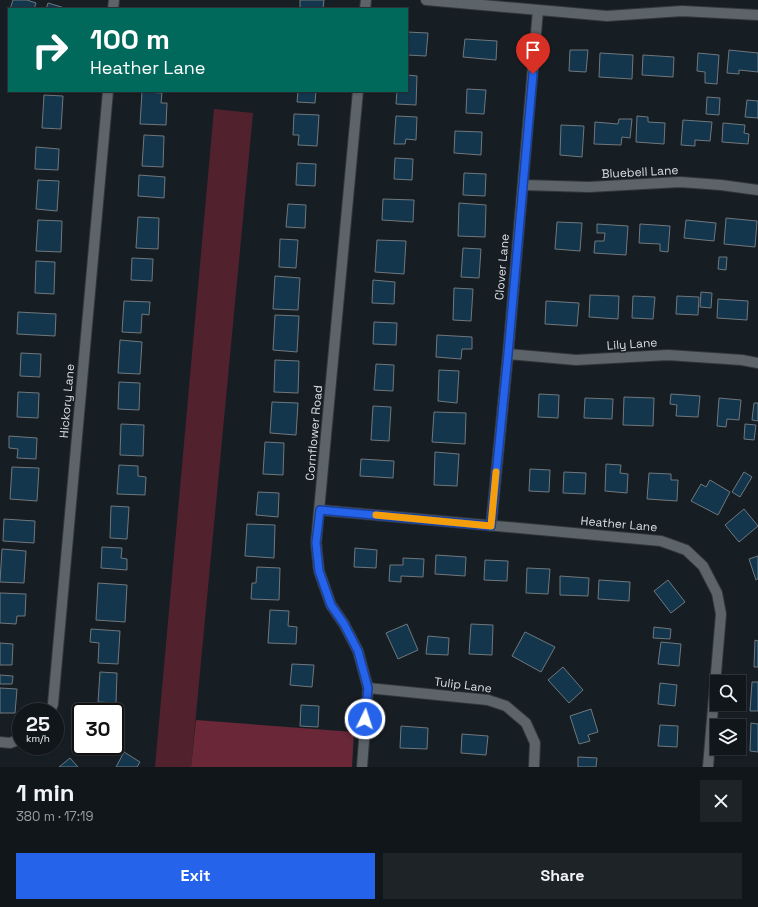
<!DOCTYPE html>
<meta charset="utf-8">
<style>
:root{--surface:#11161a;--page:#1e2327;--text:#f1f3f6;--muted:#9c9fa2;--line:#303539;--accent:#2563eb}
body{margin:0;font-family:"Space Grotesk",sans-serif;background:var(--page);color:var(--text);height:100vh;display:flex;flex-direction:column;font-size:15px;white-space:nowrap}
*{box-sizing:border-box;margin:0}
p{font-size:13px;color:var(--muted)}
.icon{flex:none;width:22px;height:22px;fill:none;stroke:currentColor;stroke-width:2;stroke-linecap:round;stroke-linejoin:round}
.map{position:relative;height:767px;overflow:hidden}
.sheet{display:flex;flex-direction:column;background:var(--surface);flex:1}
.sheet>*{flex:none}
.top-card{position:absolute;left:8px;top:8px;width:400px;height:84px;border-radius:0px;box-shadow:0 1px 3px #0004,0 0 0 1px var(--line);background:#00695c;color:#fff;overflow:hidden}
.controls{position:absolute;left:710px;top:675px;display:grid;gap:8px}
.controls a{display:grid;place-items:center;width:36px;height:36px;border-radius:0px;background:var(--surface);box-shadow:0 1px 3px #0004,0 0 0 1px var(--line);font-size:20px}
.speed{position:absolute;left:12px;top:703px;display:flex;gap:8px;font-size:20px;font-weight:700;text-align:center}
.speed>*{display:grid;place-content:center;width:52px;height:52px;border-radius:50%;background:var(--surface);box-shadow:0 1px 3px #0004,0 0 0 1px var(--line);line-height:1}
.speed small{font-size:10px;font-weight:400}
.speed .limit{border:2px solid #111;border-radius:6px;background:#fff;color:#111}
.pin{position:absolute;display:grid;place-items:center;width:34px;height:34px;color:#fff;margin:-41px -17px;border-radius:50% 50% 50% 0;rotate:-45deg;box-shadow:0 0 4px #0007}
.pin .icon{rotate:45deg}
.me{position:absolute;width:44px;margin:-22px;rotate:4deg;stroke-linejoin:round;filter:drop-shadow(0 0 3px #0008)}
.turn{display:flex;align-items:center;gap:14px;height:84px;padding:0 16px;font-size:18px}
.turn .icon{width:52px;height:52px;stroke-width:2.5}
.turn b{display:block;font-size:28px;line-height:34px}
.round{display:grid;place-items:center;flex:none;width:42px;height:42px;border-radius:0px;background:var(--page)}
.head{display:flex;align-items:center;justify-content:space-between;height:68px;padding:0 16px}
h1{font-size:24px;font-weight:800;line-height:30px}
.button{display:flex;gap:8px;margin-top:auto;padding:8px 16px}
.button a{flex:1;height:46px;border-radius:0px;background:var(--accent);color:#fff;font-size:16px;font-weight:800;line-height:46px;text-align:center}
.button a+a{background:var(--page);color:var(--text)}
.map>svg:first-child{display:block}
</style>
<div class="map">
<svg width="758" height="767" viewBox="0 0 758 767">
<rect width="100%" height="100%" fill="#171e23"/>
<polygon fill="#51222d" points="214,109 253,113 191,767 155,767"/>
<polygon fill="#692738" points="196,720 354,732 352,767 191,767"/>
<g fill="#13364d" stroke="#6f777d">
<polygon points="13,0 27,0 36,3 34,9 10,9"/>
<polygon points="300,0 324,0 323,9 300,9"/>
<polygon points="48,3 68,9 46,9"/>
<polygon points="407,32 428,33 426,56 407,55"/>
<polygon points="465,39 497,41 496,60 463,57"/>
<polygon points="570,50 588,50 586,72 569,71"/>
<polygon points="729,50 758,53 758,72 739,70 739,74 727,73"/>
<polygon points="600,53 633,55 632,79 599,77"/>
<polygon points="698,53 719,55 717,84 705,83 705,72 697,71"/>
<polygon points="643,55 674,57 673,77 642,75"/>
<polygon points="407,75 417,76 416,105 396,104 397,91 407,91"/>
<polygon points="467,89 486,90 484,114 466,113"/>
<polygon points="298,91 316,91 315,103 297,102"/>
<polygon points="142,92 162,93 161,103 167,103 166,125 140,124"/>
<polygon points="44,95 63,96 61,129 42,128"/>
<polygon points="707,97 720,98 719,115 706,114"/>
<polygon points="747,100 758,101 758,118 745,117"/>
<polygon points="294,114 319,115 317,146 298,145 299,135 293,135"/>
<polygon points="396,116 417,117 416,140 406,139 405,144 394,144"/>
<polygon points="637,116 648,117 648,122 665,123 664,144 636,142"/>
<polygon points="619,119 632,119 630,138 622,137 621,145 594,144 595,122 618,124"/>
<polygon points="683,120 712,122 710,141 695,140 695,146 681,145"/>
<polygon points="723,123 745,125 744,133 749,134 748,144 722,142"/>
<polygon points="561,125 584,126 582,157 560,155"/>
<polygon points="455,131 482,132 481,155 454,153"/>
<polygon points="144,135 164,136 163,167 142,166"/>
<polygon points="36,147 59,149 58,170 35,169"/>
<polygon points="395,158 413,159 412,180 394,179"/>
<polygon points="297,163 316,164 315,186 296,185"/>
<polygon points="464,173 486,174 485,196 463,195"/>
<polygon points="139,175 165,177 164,198 138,196"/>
<polygon points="38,180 59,181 57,211 36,209"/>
<polygon points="383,199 414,200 413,222 382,220"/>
<polygon points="459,203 486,205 485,237 458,236"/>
<polygon points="288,204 306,205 305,228 286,227"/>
<polygon points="138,217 159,218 158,249 136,248"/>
<polygon points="726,218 757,221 755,247 724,244"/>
<polygon points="38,220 62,221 61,252 36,251"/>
<polygon points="686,220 716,223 714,241 684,238"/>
<polygon points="557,222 582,223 580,251 555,249"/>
<polygon points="597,224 628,226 626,255 594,253 595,241 604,241 605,233 597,233"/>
<polygon points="640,224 670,226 668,252 660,251 660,244 639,243"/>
<polygon points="280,239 298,240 296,268 279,267"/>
<polygon points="377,240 406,241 404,274 375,272"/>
<polygon points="463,248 481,249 479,278 461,277"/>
<polygon points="719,257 727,257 726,270 718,269"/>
<polygon points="132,258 153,259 152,281 131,280"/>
<polygon points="36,261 55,262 54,294 35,293"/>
<polygon points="275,276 300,278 298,310 273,309"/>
<polygon points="373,280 395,282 394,304 372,303"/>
<polygon points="454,288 473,289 471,321 453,320"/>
<polygon points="701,292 712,293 711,308 700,307"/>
<polygon points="590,295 619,296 618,319 589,317"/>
<polygon points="633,296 655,297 653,319 632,318"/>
<polygon points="677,296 699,297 698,315 676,314"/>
<polygon points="718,299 748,301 747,320 717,318"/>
<polygon points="124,301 150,302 149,315 142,314 141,333 122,332"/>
<polygon points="546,301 579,303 577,326 545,324"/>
<polygon points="18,312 56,314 55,336 17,334"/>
<polygon points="275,315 299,316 297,352 273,350"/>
<polygon points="374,322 397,323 396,345 373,344"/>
<polygon points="437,335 472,337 472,349 462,349 461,359 436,357"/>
<polygon points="120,340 142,342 140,374 118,373"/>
<polygon points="21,353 41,354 40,377 20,376"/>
<polygon points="275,360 299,361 298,393 274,392"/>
<polygon points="376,364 394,365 393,391 374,390"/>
<polygon points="439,370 459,371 457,403 438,401"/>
<polygon points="119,382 140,383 139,410 118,409"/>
<polygon points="18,392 39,393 38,418 17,417"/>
<polygon points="539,394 559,395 558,418 538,417"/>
<polygon points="671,394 700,396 698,417 676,416 677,405 670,404"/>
<polygon points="624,397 654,398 653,426 623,425"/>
<polygon points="585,398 613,399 612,419 584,418"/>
<polygon points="719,398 741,400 739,420 727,419 726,427 717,426"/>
<polygon points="272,402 298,403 296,435 270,433"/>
<polygon points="754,403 758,403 758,421 752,420"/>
<polygon points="373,406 391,407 389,441 371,440"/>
<polygon points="434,412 466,413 465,444 432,442"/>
<polygon points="121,424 144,425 143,456 120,455"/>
<polygon points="745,424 756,425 754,440 744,439"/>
<polygon points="9,436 37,438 36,459 17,458 18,449 9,448"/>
<polygon points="265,442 284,443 283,475 263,474"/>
<polygon points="435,452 459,454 457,486 434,485"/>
<polygon points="361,459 394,461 393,478 360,476"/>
<polygon points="606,464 621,465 620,473 628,474 627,493 605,491"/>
<polygon points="119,465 138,466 138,476 146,477 145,495 117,494"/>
<polygon points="12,467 39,468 37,501 10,499"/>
<polygon points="530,469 550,470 549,492 529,491"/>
<polygon points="564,472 586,473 585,494 563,493"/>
<polygon points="744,472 752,477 740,497 732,492"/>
<polygon points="649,473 671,474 671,480 678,480 677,501 647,499"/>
<polygon points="710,480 730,492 718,515 691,501 701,484 706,487"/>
<polygon points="258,492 279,493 278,517 256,515"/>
<polygon points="111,506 129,507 127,539 110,538"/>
<polygon points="744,509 758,526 739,542 725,525"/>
<polygon points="4,519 35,521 34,543 3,541"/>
<polygon points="247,524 275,525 274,558 245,556"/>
<polygon points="102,547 122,548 121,558 127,559 127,570 101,568"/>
<polygon points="355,548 377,550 376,568 354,567"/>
<polygon points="2,549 26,551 24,583 0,582"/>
<polygon points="436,555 466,557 465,576 435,574"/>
<polygon points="758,556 758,579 756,580 749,559"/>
<polygon points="403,558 424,559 423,577 401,576 401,582 389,581 390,565 403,565"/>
<polygon points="485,560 508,561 507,581 484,580"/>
<polygon points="257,567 280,568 279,600 251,599 252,583 256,583"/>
<polygon points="527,568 550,569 548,594 526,593"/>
<polygon points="560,576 589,578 588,596 560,595"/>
<polygon points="599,580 630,582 629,601 598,599"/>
<polygon points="668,580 685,602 671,613 654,591"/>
<polygon points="98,583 127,585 125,622 96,620"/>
<polygon points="0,593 26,594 25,616 17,616 16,624 0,623"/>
<polygon points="270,610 289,611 288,626 297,627 296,644 268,643"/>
<polygon points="407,624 418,650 398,659 386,633"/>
<polygon points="471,624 493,625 492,655 469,654"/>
<polygon points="654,627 671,629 670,639 653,638"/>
<polygon points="91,629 120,631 118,664 98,663 99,643 90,642"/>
<polygon points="525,632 555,647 541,672 512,656"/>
<polygon points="428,636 449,638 448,655 426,654"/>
<polygon points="755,640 758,641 758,667 754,667"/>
<polygon points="661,642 681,644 679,666 658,664"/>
<polygon points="0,643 13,644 12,665 0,665"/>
<polygon points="292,664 314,665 312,687 290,685"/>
<polygon points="563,667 583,690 569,703 548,680"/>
<polygon points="100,672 117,673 116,703 98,702"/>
<polygon points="0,675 13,676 12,684 0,684"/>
<polygon points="752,682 758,682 758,711 750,711"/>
<polygon points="660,683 677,685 675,706 658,704"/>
<polygon points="0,688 17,689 15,713 0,713"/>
<polygon points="301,705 319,706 318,727 300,726"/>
<polygon points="591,709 598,732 588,735 590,741 579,744 570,716"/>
<polygon points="751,723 758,724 758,752 750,751"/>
<polygon points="660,725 678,726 677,747 658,746"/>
<polygon points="401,726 428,728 427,749 400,748"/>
<polygon points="462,734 488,736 486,755 461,753"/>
<polygon points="92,746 112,746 109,754"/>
<polygon points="124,752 140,762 137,767 116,767"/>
<polygon points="578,757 597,758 596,767 578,767"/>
<polygon points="70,758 78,767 59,767"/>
</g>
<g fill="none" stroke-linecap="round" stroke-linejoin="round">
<defs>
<g id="street">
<polyline points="426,0 607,16 682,11 758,15"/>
<polyline points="113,9 114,0"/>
<polyline points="365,9 366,0"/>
<polyline points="358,91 316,543 319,571 331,605 344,624 358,651 368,688 362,767"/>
<polyline points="523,185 589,187 680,182 721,185 758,190"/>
<polyline points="508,354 576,360 668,355 742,360 758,363"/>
<polyline points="320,510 661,541 686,550 703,566 717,593 721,614 708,767"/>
<polyline points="491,526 508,354 538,10"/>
<polyline points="368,688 488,700 506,706 526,723 535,743 534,767"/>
<polyline points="50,712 53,704 108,91"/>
<polyline points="0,742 10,743 21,739"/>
</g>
</defs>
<use href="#street" stroke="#33373b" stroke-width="12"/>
<use href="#street" stroke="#5c646a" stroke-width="10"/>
</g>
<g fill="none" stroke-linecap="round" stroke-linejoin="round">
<defs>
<polyline id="route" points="365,719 368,688 358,651 344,624 331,605 319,571 316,543 320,510 491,526 508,354 533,74"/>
</defs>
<use href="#route" stroke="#184099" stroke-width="10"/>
<use href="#route" stroke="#2563eb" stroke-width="7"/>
<polyline stroke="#f59e0b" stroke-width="7" points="376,515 491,526 496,472"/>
</g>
<g text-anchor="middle" stroke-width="3" stroke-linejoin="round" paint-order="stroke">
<g font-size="12" fill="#dbdfe3" stroke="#171e23">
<text transform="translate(640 172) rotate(-3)" y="4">Bluebell Lane</text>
<text transform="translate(502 267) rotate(-85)" y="4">Clover Lane</text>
<text transform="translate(632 344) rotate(-4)" y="4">Lily Lane</text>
<text transform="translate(67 401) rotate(-85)" y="4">Hickory Lane</text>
<text transform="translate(314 433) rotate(-85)" y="4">Cornflower Road</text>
<text transform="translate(619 524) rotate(5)" y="4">Heather Lane</text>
<text transform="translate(463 685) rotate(7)" y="4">Tulip Lane</text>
</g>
</g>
</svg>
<div class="controls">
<a><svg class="icon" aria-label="search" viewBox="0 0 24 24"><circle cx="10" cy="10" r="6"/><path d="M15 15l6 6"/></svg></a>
<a><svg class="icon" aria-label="layers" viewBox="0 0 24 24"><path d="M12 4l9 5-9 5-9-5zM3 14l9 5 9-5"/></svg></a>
</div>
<div class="speed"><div>25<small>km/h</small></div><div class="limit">30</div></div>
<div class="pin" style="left:533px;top:74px;background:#d93025"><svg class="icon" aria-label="arrive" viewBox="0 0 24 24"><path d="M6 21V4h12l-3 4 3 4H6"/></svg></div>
<svg class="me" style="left:365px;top:719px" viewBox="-20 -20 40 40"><circle r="17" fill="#2563eb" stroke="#fff" stroke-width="3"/><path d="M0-11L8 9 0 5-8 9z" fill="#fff"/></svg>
<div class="top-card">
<div class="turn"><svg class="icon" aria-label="right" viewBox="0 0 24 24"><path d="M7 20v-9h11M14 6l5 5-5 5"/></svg><div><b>100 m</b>Heather Lane</div></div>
</div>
</div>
<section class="sheet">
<div class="head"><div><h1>1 min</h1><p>380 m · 17:19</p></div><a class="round"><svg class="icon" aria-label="close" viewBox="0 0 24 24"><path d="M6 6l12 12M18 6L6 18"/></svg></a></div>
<div class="button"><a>Exit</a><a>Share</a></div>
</section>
